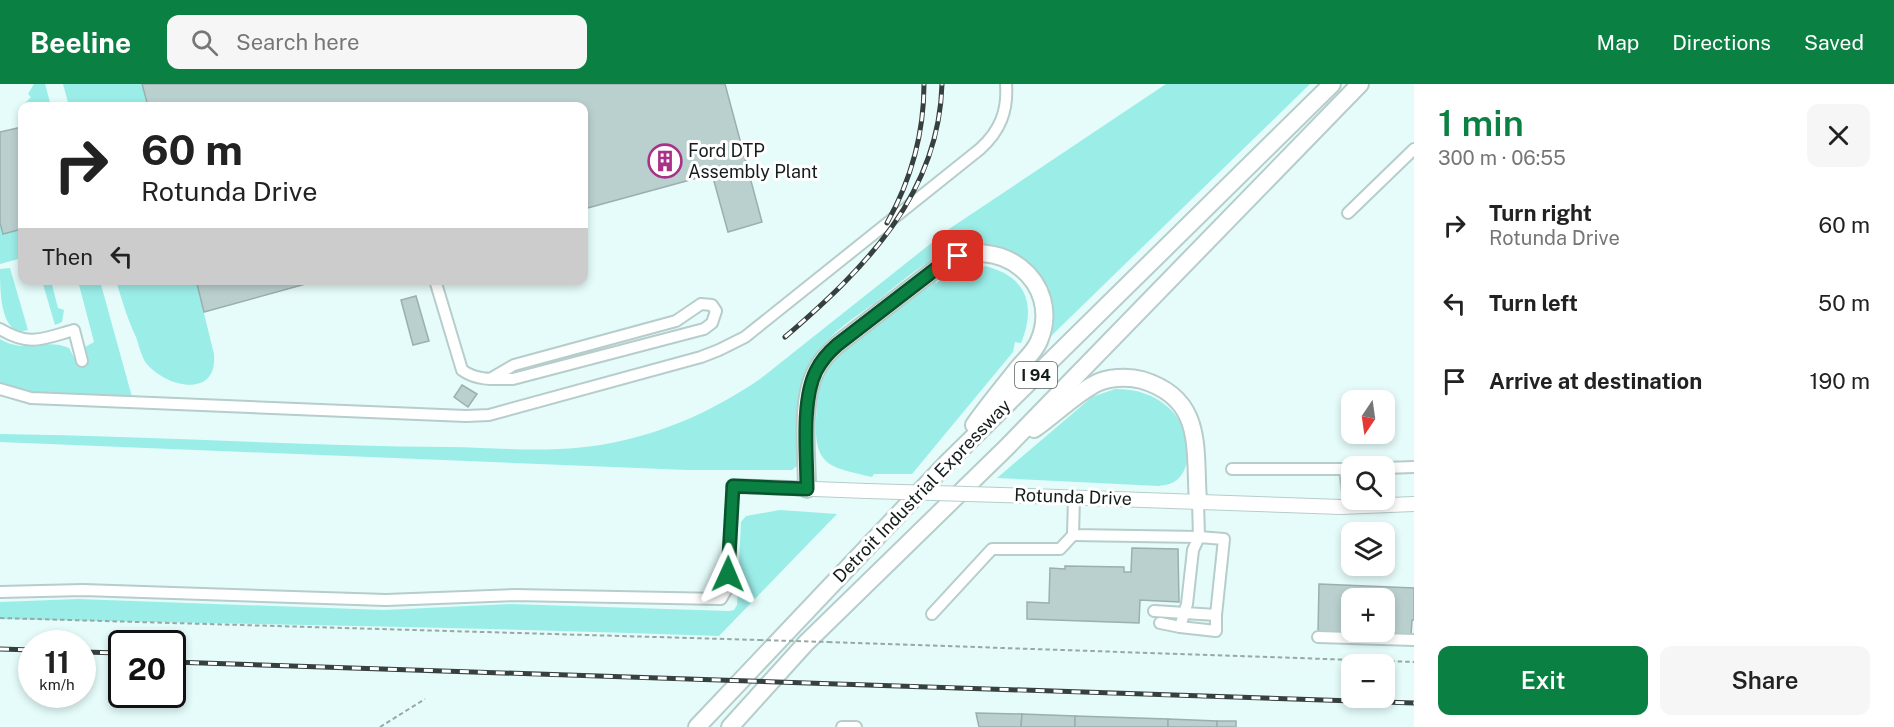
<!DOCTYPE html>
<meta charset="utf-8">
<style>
:root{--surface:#fff;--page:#f6f6f6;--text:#222;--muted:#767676;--accent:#0b8043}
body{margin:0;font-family:"Public Sans",sans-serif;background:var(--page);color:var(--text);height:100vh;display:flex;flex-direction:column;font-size:22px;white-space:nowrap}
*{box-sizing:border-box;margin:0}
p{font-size:20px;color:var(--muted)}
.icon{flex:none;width:33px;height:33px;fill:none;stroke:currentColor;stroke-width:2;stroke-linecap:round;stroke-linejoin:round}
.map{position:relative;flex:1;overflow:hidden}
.drawer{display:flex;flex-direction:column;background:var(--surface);width:480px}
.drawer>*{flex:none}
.top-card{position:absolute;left:18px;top:18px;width:570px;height:183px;border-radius:12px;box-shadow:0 3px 9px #0003;background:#fff;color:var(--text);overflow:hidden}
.needle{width:39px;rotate:193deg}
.tools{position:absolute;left:1341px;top:306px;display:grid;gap:12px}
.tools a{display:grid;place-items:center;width:54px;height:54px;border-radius:12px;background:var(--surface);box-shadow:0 3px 9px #0003;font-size:30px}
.speed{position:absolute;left:18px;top:546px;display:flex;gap:12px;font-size:30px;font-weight:700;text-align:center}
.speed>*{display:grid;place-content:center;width:78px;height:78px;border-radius:50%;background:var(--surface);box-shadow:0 3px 9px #0003;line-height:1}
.speed small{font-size:15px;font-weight:400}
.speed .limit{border:3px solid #111;border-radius:9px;background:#fff;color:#111}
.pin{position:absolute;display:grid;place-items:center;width:51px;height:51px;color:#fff;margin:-26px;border-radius:12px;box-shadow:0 3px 9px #0006}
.me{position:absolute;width:66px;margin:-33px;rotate:1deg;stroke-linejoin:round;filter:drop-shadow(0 0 4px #0008)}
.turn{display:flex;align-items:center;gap:21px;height:126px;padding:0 24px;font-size:27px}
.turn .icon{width:78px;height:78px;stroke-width:2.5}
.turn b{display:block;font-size:42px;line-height:51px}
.then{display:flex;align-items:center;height:57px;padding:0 24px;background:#0003;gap:12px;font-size:22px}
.round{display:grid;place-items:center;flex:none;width:63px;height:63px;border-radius:12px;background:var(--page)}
.summary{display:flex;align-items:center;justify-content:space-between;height:102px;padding:0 24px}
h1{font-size:36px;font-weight:600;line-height:45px;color:var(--accent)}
.button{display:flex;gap:12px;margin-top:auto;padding:12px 24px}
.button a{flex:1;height:69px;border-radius:12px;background:var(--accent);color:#fff;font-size:24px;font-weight:600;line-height:69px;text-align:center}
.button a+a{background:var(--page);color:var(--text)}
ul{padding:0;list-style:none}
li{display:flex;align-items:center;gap:18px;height:78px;padding:0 24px}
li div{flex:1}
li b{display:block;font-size:22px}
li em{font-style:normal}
header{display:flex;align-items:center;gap:36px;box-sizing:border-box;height:84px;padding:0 30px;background:var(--accent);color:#fff}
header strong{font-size:28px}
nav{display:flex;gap:33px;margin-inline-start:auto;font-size:21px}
.search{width:420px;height:54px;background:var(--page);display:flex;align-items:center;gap:15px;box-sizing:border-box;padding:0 21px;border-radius:12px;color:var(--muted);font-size:22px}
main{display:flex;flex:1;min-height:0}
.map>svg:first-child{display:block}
</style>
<header>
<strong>Beeline</strong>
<div class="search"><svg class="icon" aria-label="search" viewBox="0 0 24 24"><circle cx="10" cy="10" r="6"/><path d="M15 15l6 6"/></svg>Search here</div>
<nav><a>Map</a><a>Directions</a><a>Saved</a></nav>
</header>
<main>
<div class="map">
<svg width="1414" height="643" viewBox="0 0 1414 643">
<rect width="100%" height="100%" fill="#e5fcfa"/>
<g fill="#9bede8">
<polygon points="34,0 45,0 51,22 22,22 22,34 20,24 31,13 28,10"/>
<polygon points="63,0 142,0 148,22 69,22"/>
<path d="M1166,0h144l-264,257c-1,-13 -1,-53 -6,-63 -6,-12 -19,-22 -31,-27 -50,-23 -97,22 -133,51 -22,16 -50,33 -64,58 -17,30 -12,71 -13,104l-7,6h-105l-687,-28v-8c150,2 299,12 449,13 61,1 115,8 176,-7 48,-11 94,-33 135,-61l189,-150z"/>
<polygon points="0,139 3,150 22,145 22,174 0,180"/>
<path d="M984,182c42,9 53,39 37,77l-6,-1 -2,10 -101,122h-38l-2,3c-40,-10 -58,-9 -56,-56 1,-15 1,-31 7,-45 13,-31 81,-74 110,-96l3,3 21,-13z"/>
<path d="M10,184l18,62c-28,9 -28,-40 -28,-61z"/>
<polygon points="42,197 51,197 58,224 64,226 62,238 55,241"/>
<path d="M78,197h22l32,116 -91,-3 -41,-11v-44c27,16 44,-2 69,9l9,17 10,-1 -3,-17 9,-5z"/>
<path d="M116,197h80l18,73c4,46 -49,33 -68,9 -5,-7 -7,-18 -10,-26 -9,-19 -14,-37 -20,-56z"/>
<path d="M1115,305c21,0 39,5 55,20 18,16 26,54 7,71 -5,4 -12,5 -18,6l-162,-8 95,-81z"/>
<path d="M780,426l57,4 -118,122c-239,-9 -479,-12 -719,-17v-17l78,-3 306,11 127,-6 218,7 5,-1 3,-5 4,-83 5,-6z"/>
</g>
<g fill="#bad0cf" stroke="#9aafae" stroke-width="1.5" fill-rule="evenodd">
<polygon points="142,0 725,0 762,138 728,148 712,90 584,125 584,22 148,22"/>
<polygon points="22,43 22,145 3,150 0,139 0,48"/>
<polygon points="196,196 320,196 204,228"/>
<polygon points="416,212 429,257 413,261 401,216"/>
<polygon points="462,301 477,310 468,323 454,313"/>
<polygon points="1132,464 1178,465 1179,518 1140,516 1139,539 1027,535 1027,518 1049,519 1050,484 1065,485 1065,482 1124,483 1124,488 1131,488"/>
<path d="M1319,500l95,4v32h-2l-1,16 -93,-3zM1352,514h32v34h-32z"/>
<polygon points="976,629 1022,630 1021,643 979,643"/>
<polygon points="1022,630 1075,632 1075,643 1021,643"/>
<polygon points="1075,632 1168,635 1168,643 1075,643"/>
<polygon points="1168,635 1217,637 1217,643 1168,643"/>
<rect x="1217" y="637" width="19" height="6"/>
</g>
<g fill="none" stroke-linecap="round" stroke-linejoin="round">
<defs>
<g id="minor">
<polyline points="1348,129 1414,65"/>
<path d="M435,196l27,90c15,11 33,9 51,9l191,-50 8,-6 4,-12 -4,-6 -11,-1 -25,17 -162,44 -24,14"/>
<path d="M0,245c30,18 42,10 74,1l8,31"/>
<path d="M0,305l31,9 435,18 23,-1 212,-58 18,-7 26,-13 235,-188c20,-18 28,-38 26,-65"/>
<polyline points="1384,384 1414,383"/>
<polyline points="1232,385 1352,385"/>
<polyline points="1345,386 1350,423"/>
<polyline points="1074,413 1073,451 1199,453 1198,417"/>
<polyline points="0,508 83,506 386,516 514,511 721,515 728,503 733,402"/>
<polyline points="1154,527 1216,531 1224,455 1199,453 1193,466 1187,520 1180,543 1160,539"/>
<polyline points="932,530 992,465 1060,465 1073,451"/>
<polyline points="1180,543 1216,547 1216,531"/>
<polyline points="1318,553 1414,556"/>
<polyline points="842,643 856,643"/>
</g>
<g id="major">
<polyline points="733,402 867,407"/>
<polyline points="1001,411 1341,423 1414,420"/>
</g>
<g id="highway">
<path d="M1034,345c20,-14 38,-32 59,-44 13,-8 35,-9 49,-5 63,19 52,69 56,121"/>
<path d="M807,405c0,-34 -7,-88 9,-118 5,-10 13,-19 21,-26l105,-81c55,-34 122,18 97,77 -4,10 -13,18 -20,26 -15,19 -31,38 -45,58"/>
<polyline points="697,643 947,379 1332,0"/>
<polyline points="730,643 806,559 1006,364 1360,0"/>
</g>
</defs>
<use href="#minor" stroke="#b6cdcb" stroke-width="14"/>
<use href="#major" stroke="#b6cdcb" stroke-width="16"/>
<use href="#highway" stroke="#b6cdcb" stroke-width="20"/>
<g stroke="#97a8a6" stroke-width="2" stroke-dasharray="4.5 3" stroke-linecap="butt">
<polyline points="0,534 759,556"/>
<polyline points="828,558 1414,578"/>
<polyline points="380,643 425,615"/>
</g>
<use href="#minor" stroke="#fff" stroke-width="10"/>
<use href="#major" stroke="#fff" stroke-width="14"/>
<use href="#highway" stroke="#fff" stroke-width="16"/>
<defs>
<g id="rail">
<path d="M887,139c24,-43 37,-89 37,-139"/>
<path d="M785,253c79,-68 154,-142 157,-253"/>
<polyline points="0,565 32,566"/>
<polyline points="82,568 122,569"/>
<polyline points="172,578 1414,619"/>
</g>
</defs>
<use href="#rail" stroke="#36403f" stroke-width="5"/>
<use href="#rail" stroke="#fff" stroke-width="3" stroke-dasharray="9" stroke-linecap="butt"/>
<defs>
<polyline id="major-bridge" points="867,407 1001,411"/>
</defs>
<use href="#major-bridge" stroke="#b6cdcb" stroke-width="16" stroke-linecap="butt"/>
<polyline stroke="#97a8a6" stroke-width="2" stroke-dasharray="4.5 3" stroke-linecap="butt" points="759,556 828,558"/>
<use href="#major-bridge" stroke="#fff" stroke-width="14"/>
</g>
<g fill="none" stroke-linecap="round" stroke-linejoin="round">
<defs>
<path id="route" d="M728,490l5,-88 74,3c0,-34 -6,-88 9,-118 5,-10 13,-19 21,-26l105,-81 16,-8"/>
</defs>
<use href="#route" stroke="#07532c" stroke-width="15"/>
<use href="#route" stroke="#0b8043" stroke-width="10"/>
</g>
<defs>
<symbol id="building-ring" viewBox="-11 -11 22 22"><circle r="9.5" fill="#fff" stroke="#a93187" stroke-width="1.5"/><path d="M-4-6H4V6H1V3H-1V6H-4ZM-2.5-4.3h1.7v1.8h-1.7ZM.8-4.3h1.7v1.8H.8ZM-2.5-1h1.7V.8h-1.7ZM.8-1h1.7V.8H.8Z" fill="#a93187"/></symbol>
</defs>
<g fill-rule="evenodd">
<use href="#building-ring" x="646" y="58" width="38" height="38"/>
</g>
<g text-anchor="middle" stroke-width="6" stroke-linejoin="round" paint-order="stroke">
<rect fill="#fff" stroke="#5b6160" stroke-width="1.5" x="1015" y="278" width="42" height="26" rx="4.5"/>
<g font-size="16" font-weight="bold" fill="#151d1c">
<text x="1036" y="297">I 94</text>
</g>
<g font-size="18" fill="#151d1c" stroke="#fff" text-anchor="start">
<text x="688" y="73">Ford DTP<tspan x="688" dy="21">Assembly Plant</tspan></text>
</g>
<g font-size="18" fill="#151d1c" stroke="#fff">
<text transform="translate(922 407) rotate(-46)" y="6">Detroit Industrial Expressway</text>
<text transform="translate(1073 413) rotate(2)" y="6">Rotunda Drive</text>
</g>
</g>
</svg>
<div class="tools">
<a><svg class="needle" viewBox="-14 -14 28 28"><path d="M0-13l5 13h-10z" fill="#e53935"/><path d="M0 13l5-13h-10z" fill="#767676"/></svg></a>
<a><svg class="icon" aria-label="search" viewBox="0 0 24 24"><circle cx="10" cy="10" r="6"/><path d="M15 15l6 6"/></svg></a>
<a><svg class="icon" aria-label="layers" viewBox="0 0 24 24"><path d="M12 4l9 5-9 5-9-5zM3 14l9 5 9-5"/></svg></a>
<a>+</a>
<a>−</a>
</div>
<div class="speed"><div>11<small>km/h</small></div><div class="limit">20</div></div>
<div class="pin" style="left:958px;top:172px;background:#d93025"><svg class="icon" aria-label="arrive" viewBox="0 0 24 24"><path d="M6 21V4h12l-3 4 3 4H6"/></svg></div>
<svg class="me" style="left:728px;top:490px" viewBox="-20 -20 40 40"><path d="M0-17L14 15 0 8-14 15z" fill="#0b8043" stroke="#fff" stroke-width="4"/></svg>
<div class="top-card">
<div class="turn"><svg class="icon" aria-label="right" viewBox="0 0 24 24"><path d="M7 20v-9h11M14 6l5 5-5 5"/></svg><div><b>60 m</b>Rotunda Drive</div></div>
<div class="then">Then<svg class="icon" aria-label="left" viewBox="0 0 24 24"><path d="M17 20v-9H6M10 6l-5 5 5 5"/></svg></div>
</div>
</div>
<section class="drawer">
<div class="summary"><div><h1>1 min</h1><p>300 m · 06:55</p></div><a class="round"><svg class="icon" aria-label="close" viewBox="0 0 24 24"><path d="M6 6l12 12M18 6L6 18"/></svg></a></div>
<ul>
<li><svg class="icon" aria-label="right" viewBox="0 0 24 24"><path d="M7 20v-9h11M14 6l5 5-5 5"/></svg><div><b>Turn right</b><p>Rotunda Drive</p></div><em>60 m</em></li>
<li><svg class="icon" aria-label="left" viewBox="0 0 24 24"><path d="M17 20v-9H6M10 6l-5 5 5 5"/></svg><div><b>Turn left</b></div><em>50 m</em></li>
<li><svg class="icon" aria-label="arrive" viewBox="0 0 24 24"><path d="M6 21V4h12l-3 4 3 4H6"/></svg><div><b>Arrive at destination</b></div><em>190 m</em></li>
</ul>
<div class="button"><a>Exit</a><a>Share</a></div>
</section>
</main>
